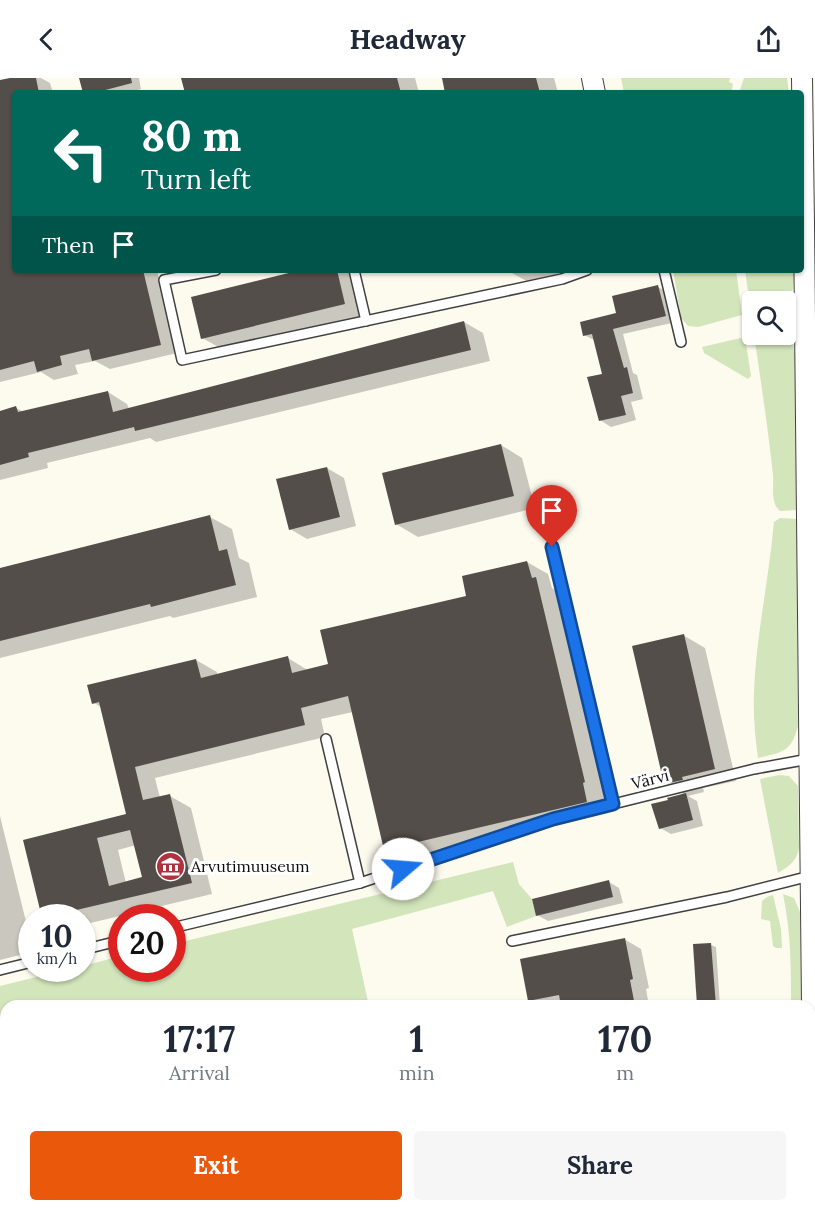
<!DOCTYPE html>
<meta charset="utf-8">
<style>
:root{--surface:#fff;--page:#f6f6f7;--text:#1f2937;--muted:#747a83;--accent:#ea580c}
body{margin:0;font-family:Lora,serif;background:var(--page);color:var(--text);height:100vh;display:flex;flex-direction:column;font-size:22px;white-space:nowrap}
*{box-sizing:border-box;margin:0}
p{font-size:20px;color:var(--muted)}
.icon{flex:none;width:33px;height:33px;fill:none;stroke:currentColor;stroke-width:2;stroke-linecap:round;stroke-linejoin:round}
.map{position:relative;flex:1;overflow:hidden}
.side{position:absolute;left:0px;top:922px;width:816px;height:212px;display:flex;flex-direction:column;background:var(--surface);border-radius:18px 18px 0 0;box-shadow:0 2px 4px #0004}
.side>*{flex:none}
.hud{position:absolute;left:12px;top:12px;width:792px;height:183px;border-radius:6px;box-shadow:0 2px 4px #0004;background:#00695c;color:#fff;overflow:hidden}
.fabs{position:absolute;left:742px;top:213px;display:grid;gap:12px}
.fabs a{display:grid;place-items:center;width:54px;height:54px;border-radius:6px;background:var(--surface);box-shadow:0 2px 4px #0004;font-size:30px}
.speed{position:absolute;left:18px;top:826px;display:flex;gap:12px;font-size:30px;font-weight:700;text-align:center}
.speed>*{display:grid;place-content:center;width:78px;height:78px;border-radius:50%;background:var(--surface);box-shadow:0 2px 4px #0004;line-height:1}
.speed small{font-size:15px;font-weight:400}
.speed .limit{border:9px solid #d22;background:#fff;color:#111}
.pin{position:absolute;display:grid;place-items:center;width:51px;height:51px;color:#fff;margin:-62px -26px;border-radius:50% 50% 50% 0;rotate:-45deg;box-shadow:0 0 6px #0007}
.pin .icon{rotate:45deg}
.me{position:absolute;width:66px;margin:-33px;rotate:72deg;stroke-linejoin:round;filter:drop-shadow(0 0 4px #0008)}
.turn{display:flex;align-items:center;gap:21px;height:126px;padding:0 30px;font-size:27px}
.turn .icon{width:78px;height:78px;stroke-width:2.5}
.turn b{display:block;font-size:42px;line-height:51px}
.then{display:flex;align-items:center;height:57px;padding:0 30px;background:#0003;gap:12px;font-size:22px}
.eta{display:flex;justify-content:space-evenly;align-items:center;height:102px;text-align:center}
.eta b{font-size:36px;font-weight:800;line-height:42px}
.cta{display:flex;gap:12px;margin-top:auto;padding:12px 30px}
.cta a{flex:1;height:69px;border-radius:6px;background:var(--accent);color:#fff;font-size:24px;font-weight:800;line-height:69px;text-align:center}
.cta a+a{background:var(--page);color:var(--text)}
header{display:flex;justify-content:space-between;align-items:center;height:78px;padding:0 30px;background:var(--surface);font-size:27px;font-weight:800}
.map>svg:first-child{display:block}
</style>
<header><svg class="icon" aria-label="back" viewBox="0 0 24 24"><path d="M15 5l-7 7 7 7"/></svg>Headway<svg class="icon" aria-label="share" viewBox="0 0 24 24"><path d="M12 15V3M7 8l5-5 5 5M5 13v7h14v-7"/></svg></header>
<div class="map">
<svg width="815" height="1133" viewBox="0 0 815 1133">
<rect width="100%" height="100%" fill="#fdfaee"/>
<g fill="#d2e5bb">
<polygon points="621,0 730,0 729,4 733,6 731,15 624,15"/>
<polygon points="744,0 787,0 789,15 739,15"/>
<polygon points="673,192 736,192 742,237 698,249 688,248 681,240"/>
<polygon points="745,192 795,192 793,211 783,223 753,224 753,235 751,235"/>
<path d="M754,257h32c10,8 9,19 10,32l1,143 -17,1c-10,-8 -6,-24 -7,-36 -5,-47 -12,-93 -19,-140z"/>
<polygon points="745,259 751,298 748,301 704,275 702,269"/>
<path d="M780,440l17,1 1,207c-7,27 -16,26 -40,32 -3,-22 -5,-43 -4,-65 2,-57 15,-114 20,-171z"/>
<path d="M779,697l10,1 9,10 1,62c-2,13 -10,18 -21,25l-18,-94z"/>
<polygon points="513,784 519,806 532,821 536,838 507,849 493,813 352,851 369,928 6,928 6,987 0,955 0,908 69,891 82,891 83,888 121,878 122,891 172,891 173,866"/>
<path d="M783,816l11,4 6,14 1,94h-10c0,-40 0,-73 -8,-112z"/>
<polygon points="773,817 781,851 782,870 776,870 773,868 770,843 761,841 762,823 767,819"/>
<polygon points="6,1121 6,1128 96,1128 64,1133 0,1133 0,1122"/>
<polygon points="216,1128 271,1128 241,1133 184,1133"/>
<rect x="388" y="1128" width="404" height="5"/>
</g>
<g fill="#0003" fill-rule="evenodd">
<polygon points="16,0 41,0 50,5 53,15 15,15 15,192 157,192 177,275 110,291 95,283 75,287 78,296 54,302 41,294 0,304 0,4"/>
<polygon points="81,0 139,0 141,11 126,15 85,15"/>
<polygon points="183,0 415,0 419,15 186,15"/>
<polygon points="443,0 554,0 558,15 447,15"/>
<polygon points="307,192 347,192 356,198 366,238 224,272 202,260"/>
<polygon points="510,192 584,192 532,206 510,194"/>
<polygon points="658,209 669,215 676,244 623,256 633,295 637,297 643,321 631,324 636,342 611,349 600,342 604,297 596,263 584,257 618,236"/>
<polygon points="464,244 483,255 490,283 156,364 150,360 47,385 48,390 0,402 0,334 16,330 24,334 108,314 127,326 129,331"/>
<polygon points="501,367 522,380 535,430 418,459 396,446"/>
<polygon points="327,390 344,400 356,448 307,461 290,451"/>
<polygon points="210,439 232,451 239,480 249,485 257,519 173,540 170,538 0,580 0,491"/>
<path d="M527,484l21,12 4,14 4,3 49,203h-2l5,19 -201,48 -21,-12 -33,-137 -32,7 4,18 -170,41 5,20 10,-2 21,12 21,86 -130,31v-7l-38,-1 -19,-76 103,-25 -27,-109 -7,-4 102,-43 21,12v3l71,-17 21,13 21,-5 138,-69zM136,767l8,33 -18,5 -8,-33z"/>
<polygon points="683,557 705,570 736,703 703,710 704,714 688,718 697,723 703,748 671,756 660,750 685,717 665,705"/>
<polygon points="0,738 32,868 32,874 0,882"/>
<polygon points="609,804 619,810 623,825 548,843 537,837"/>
<polygon points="624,861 641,871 649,910 646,911 649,928 540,928 529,922"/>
<polygon points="711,867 716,869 720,928 698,928 694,868"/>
</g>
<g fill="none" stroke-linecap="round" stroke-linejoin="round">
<g stroke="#4595c0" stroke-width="6">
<polyline points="524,1128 525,1133"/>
<polyline points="241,1133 271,1128"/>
</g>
</g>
<g fill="#544e4a" fill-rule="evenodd">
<polygon points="10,0 36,0 39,15 15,15 15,192 143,192 161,267 92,283 89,271 60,278 62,287 37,294 34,283 0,292 0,2"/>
<polygon points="79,0 131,0 132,5 94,15 83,15"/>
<polygon points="181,0 397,0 401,15 185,15"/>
<polygon points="442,0 536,0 540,15 445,15"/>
<polygon points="301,192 337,192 345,226 201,261 191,219"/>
<polygon points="658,207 666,238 613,251 624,290 627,289 633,315 621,318 626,337 599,343 587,299 602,296 592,256 583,258 580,244 616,235 612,218"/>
<polygon points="464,243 471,272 135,353 134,349 28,375 29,379 0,387 0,333 16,328 18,334 108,313 113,334"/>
<polygon points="501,366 514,418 395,447 382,395"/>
<polygon points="327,389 340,439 289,452 276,401"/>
<polygon points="210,437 219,473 227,471 236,507 151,529 150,526 0,563 0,490"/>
<path d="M527,483l5,17 4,-1 49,205 -2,1 4,19 -203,48 -36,-154 -47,12 4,17 -170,42 8,33 27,-6 22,89 -150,35 -19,-78 103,-26 -27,-112 -7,2 -5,-19 109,-26 5,19 87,-22 4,17 36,-9 -8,-34 146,-34 -4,-20zM130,752l12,47 -33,9 -12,-48z"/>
<polygon points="684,556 715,691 682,699 683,702 664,706 632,568"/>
<polygon points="686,715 693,742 659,751 651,726 668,722 667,720"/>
<polygon points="609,802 613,819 536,838 532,821"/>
<polygon points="625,860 633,901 630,902 635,928 561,928 559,917 528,923 520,881"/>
<polygon points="711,865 716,928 697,928 693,866"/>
</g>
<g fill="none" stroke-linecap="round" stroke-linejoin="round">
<defs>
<g id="service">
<polyline points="216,192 164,202 182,282 562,201 587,192"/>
<polyline points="354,192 366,243"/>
<polyline points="664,192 681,264"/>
<polyline points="552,469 613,726"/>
<polyline points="326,661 360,805"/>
<polyline points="172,850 360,805 553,741 754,691 809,681"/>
<polyline points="512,863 727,819 810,798"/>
<polyline points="82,872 122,862"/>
<polyline points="0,892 32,884"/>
</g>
<g id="minor">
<polyline points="592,0 595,15"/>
<polyline points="802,0 804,145 813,1026 812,1133"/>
</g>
</defs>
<use href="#service" stroke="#404040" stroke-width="12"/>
<use href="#minor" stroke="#404040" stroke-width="22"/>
<use href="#service" stroke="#fff" stroke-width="9"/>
<use href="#minor" stroke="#fff" stroke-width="20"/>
</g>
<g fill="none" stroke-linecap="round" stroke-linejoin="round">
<defs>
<polyline id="route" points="403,791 553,741 613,726 552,469"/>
</defs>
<use href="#route" stroke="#114b97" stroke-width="15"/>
<use href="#route" stroke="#1a73e8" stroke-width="10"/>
</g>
<defs>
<symbol id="museum-disc" viewBox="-11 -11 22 22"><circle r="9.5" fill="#af323e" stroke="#fff"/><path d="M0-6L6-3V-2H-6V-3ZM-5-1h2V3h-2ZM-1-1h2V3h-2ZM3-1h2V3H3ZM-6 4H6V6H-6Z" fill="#fff"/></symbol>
</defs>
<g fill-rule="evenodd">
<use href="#museum-disc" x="154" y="772" width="33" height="33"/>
</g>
<g text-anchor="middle" stroke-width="6" stroke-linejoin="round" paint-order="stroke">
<g font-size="16" fill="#0d0d0d" stroke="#fff">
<text transform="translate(650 701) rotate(-14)" y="6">Värvi</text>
</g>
<g font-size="16" fill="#0d0d0d" stroke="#fff" text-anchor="start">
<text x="191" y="794">Arvutimuuseum</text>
</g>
</g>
</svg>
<div class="fabs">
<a><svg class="icon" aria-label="search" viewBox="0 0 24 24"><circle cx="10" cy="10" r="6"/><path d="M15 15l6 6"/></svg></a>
</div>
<div class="speed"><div>10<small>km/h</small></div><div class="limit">20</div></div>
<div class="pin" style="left:552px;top:469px;background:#d93025"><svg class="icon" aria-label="arrive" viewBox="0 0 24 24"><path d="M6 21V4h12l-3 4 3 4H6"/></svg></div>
<svg class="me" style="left:403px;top:791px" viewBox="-20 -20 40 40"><circle r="19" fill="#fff"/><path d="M0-13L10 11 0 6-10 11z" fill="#1a73e8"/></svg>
<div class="hud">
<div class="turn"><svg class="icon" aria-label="left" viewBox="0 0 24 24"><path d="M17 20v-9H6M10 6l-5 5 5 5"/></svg><div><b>80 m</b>Turn left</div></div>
<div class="then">Then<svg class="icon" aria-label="arrive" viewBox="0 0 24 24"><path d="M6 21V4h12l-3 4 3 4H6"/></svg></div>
</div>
<section class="side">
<div class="eta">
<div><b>17:17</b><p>Arrival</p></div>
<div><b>1</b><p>min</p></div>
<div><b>170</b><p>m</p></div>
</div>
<div class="cta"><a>Exit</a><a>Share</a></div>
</section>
</div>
